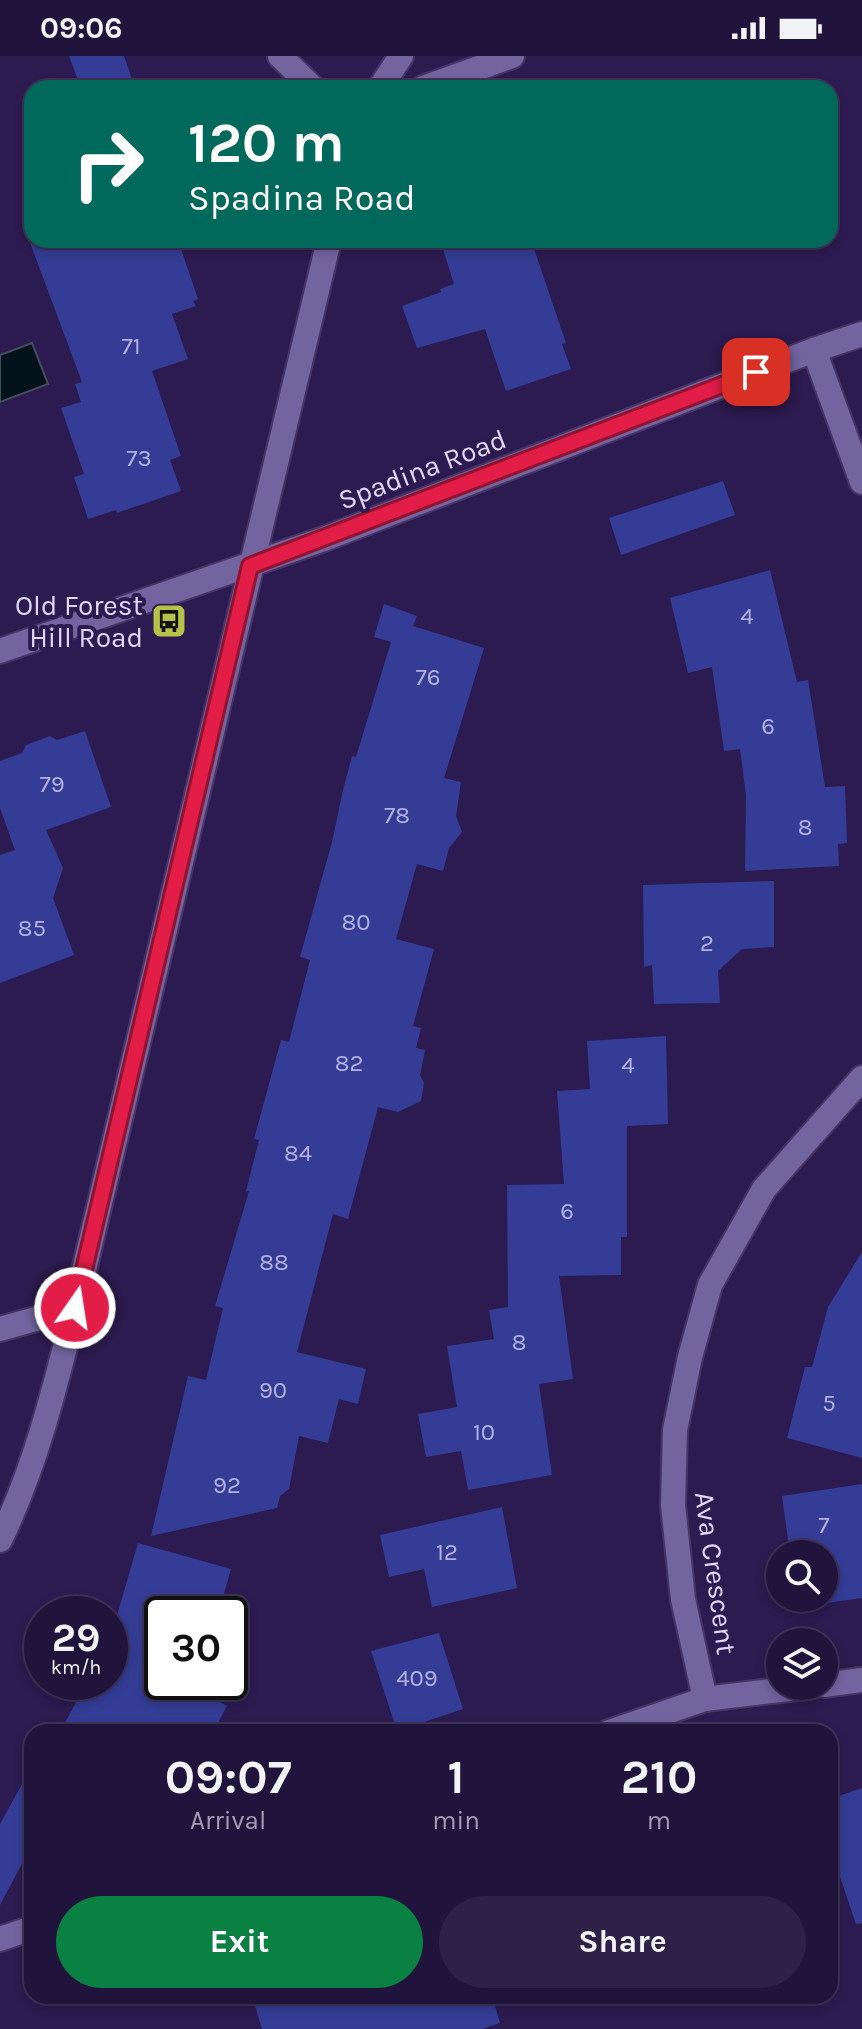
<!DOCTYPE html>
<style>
:root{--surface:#21143c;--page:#2d2147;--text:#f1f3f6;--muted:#a29eaf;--line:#3e3356;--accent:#0b8043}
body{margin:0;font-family:Karla,sans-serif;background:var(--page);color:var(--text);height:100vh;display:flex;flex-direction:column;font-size:30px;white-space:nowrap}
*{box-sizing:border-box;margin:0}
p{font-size:26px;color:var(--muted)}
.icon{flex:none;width:44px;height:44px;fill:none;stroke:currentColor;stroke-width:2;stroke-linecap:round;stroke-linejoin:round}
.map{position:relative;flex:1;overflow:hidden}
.sheet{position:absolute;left:24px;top:1668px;width:814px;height:280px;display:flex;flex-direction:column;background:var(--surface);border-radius:24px;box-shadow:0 4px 12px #0003,0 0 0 2px var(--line)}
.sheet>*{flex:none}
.banner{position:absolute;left:24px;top:24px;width:814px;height:168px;border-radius:24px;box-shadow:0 4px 12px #0003,0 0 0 2px var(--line);background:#00695c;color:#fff;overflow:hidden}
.controls{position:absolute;left:766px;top:1484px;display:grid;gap:16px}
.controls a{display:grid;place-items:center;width:72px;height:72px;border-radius:50%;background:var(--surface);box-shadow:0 4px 12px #0003,0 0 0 2px var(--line);font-size:40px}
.speed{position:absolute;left:24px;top:1540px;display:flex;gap:16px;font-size:40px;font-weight:700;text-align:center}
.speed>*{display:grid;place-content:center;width:104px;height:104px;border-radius:50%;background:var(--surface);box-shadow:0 4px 12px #0003,0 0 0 2px var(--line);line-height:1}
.speed small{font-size:20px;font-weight:400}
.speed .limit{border:4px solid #111;border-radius:12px;background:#fff;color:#111}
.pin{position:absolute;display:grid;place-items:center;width:68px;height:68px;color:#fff;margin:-34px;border-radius:16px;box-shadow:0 4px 12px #0006}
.me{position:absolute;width:88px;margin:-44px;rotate:13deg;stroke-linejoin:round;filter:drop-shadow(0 0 6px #0008)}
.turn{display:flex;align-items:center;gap:28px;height:168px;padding:0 32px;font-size:36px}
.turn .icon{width:104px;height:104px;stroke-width:2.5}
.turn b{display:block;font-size:56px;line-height:68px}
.eta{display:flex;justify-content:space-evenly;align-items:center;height:136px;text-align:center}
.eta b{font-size:48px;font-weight:700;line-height:56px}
.action{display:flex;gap:16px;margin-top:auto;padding:16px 32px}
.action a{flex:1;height:92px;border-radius:48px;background:var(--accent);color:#fff;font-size:32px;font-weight:700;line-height:92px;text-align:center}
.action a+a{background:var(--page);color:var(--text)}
.status{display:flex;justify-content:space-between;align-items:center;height:56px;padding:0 40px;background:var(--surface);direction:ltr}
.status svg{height:22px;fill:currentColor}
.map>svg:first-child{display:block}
</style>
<div class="status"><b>09:06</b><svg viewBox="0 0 49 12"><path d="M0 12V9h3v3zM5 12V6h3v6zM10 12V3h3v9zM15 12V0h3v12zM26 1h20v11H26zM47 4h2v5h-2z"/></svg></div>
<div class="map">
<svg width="862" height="1973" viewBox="0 0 862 1973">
<rect width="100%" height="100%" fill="#2c1b50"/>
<polygon fill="#04131b" stroke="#464e5e" stroke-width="2" points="32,287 48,328 0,346 0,299"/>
<g fill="#343c95">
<polygon points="69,0 124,0 135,32 81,32"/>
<polygon points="29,184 178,184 198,243 193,245 196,250 172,258 188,303 152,315 181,400 170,404 181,435 117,457 116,454 88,463 74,421 84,418 61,352 81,346 75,328 82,326"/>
<polygon points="440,184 531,184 566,287 562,288 571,313 506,335 485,273 417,292 402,250 441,236 440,233 454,228"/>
<polygon points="723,425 735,459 621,499 609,462"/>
<polygon points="770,514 797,626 808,624 825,731 845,730 847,787 838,788 839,810 745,815 746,739 740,693 724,695 712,611 688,617 670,542"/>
<polygon points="384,548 417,560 413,570 484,592 444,722 461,726 456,760 462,776 449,792 443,815 417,808 396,883 434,893 413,970 421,972 416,992 425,994 420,1019 424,1027 421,1045 398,1056 378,1051 348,1163 333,1158 297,1296 366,1313 358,1348 339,1343 328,1387 299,1380 289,1433 280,1440 277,1452 151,1480 188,1320 206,1324 223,1252 215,1250 249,1135 246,1135 259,1084 254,1083 281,984 289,986 310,904 300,901 332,786 343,734 352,700 356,701 391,586 374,581"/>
<polygon points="85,675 111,751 46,774 63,812 53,842 74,899 0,927 0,799 15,794 0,752 0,705 22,697 26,689 50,680 57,684"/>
<polygon points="774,825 774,891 742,893 718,915 720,947 654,948 652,909 644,911 643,829"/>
<polygon points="666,980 668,1068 627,1070 627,1181 621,1181 621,1219 559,1220 573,1323 539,1328 552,1419 468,1434 461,1395 426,1401 418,1358 457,1351 447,1290 494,1283 489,1254 508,1251 507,1129 564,1128 557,1035 590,1033 587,985"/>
<polygon points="862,1196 862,1402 787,1382 805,1311 812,1311 828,1251"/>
<polygon points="862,1428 862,1542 798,1551 797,1542 824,1542 824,1498 790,1498 782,1440"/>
<polygon points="502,1451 517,1532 432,1551 424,1513 389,1521 380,1479"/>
<polygon points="138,1487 231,1513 218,1558 162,1558 162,1626 183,1626 227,1650 213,1676 60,1676 87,1626 110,1626 110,1584"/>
<polygon points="439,1577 463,1653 397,1675 371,1595"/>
<polygon points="32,1710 32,1789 0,1849 0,1768"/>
<polygon points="862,1732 862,1867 856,1868 830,1791 830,1743"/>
<polygon points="252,1940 492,1940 500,1967 482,1973 262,1973"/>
</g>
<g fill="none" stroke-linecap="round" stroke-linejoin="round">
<defs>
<g id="street">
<polyline points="280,0 313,32"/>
<polyline points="380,32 401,0"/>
<polyline points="423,32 512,0"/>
<polyline points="814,294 862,426"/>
<polyline points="0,1273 75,1252"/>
<path d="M0,1484c36,-74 55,-153 75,-232l254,-1068"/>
<polyline points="824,1629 862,1624"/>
<polyline points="705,1643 683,1543 673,1449 675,1374 690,1301 710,1229 764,1133 862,1022"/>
<polyline points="609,1676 705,1643 813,1630"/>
<polyline points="0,1883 32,1872"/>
</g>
<polyline id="secondary" points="0,595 324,483 814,294 862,278"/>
</defs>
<use href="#street" stroke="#463564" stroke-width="28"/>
<use href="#secondary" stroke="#463564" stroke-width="28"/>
<use href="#street" stroke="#72649f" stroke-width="24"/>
<use href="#secondary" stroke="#72649f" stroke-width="24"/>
</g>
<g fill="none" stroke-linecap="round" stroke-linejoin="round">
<defs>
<polyline id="route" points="75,1252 250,510 756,316"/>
</defs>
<use href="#route" stroke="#92132f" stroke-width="20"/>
<use href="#route" stroke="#e11d48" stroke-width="14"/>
</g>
<defs>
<symbol id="bus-square" viewBox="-11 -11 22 22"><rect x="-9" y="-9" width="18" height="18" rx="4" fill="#b6c148" stroke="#2c1b50"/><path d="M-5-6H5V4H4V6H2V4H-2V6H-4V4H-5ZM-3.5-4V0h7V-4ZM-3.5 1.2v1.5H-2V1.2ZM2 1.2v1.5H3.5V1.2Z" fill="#111"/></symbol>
</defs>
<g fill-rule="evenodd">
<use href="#bus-square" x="149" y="545" width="40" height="40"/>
</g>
<g text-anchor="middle" stroke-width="8" stroke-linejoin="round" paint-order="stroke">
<g font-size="24" fill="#b4b1e1">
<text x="131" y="298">71</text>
<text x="139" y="410">73</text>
<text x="747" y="568">4</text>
<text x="428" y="629">76</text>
<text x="768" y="678">6</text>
<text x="52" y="736">79</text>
<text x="397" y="767">78</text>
<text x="805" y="779">8</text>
<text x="356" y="874">80</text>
<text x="32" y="880">85</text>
<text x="707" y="895">2</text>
<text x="349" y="1015">82</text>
<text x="628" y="1017">4</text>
<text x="298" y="1105">84</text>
<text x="567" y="1163">6</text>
<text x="274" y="1214">88</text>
<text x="519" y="1294">8</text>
<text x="273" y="1342">90</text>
<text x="829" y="1355">5</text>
<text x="484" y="1384">10</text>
<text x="227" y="1437">92</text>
<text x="824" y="1477">7</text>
<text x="447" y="1504">12</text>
<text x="417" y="1630">409</text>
</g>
<g font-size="28" fill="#dfd8fa" stroke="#2c1b50">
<text transform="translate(422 413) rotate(-21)" y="10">Spadina Road</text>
<text transform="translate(716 1517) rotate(82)" y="10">Ava Crescent</text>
</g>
<g font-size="28" fill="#dfd8fa" stroke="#2c1b50" text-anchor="end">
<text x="143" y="559">Old Forest<tspan x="143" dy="32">Hill Road</tspan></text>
</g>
</g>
</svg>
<div class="controls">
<a><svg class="icon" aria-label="search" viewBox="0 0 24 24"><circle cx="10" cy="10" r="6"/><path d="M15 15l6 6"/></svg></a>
<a><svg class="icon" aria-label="layers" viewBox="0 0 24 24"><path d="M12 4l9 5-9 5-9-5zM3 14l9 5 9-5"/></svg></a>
</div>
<div class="speed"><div>29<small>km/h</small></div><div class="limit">30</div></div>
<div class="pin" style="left:756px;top:316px;background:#d93025"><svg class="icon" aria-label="arrive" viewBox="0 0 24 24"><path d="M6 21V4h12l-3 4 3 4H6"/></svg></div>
<svg class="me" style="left:75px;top:1252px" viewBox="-20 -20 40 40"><circle r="17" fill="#e11d48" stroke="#fff" stroke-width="3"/><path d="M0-11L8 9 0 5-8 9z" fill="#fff"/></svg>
<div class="banner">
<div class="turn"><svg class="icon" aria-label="right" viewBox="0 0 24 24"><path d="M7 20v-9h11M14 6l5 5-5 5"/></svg><div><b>120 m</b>Spadina Road</div></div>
</div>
<section class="sheet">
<div class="eta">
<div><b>09:07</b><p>Arrival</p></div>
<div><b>1</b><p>min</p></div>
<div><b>210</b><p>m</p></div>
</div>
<div class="action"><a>Exit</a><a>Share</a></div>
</section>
</div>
